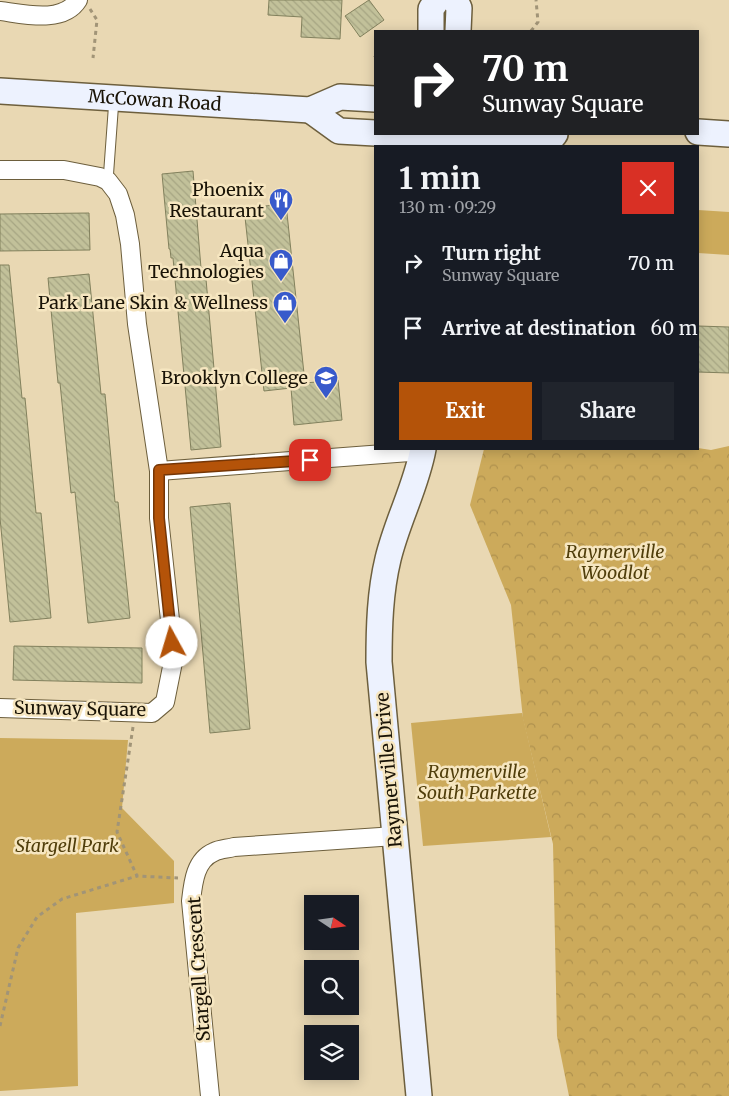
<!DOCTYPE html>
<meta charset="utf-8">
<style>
:root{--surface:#171b24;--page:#20242c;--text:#f1f3f6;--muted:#9ea1a6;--accent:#b45309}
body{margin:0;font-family:Merriweather,serif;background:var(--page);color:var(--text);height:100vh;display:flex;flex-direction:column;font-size:19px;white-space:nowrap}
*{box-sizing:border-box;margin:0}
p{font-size:16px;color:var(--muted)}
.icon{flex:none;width:28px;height:28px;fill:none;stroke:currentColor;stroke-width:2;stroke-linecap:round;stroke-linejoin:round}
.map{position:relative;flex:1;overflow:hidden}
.side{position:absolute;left:374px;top:145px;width:325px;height:305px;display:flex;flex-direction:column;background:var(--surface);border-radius:0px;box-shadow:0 2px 12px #0003}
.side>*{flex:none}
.hud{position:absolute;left:374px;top:30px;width:325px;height:105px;border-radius:0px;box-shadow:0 2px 12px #0003;background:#202124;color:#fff;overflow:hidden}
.needle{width:32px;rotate:103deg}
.controls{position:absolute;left:304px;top:895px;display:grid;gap:10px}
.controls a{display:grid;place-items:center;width:55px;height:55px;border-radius:0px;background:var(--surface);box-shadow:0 2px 12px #0003;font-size:25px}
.pin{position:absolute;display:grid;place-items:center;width:42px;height:42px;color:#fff;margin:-21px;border-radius:10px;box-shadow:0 2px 8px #0006}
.me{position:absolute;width:55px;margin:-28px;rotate:354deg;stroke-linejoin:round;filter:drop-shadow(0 0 4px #0008)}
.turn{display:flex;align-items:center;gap:18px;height:105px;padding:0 25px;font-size:22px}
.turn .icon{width:65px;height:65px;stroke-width:2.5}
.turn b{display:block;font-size:35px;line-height:42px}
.round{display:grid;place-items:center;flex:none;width:52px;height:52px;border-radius:0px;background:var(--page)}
.head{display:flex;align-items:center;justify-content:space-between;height:85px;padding:0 25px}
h1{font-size:30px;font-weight:700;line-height:38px}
.action{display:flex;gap:10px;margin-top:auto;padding:10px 25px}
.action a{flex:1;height:58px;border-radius:0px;background:var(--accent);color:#fff;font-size:20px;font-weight:700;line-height:58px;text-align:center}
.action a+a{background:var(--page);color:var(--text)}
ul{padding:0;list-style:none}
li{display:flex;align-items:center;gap:15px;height:65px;padding:0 25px}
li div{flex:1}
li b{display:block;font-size:19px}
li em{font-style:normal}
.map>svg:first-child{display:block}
</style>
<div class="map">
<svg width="729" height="1096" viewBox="0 0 729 1096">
<defs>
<pattern id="forest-crowns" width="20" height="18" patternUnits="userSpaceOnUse" patternTransform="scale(1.25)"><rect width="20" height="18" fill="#ccaa5b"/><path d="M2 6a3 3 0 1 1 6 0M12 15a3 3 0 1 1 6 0" fill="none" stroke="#af914e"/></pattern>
<pattern id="building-back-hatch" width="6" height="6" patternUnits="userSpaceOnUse" patternTransform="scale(1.25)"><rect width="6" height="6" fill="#c2c19a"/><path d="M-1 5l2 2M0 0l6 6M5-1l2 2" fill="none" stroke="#a6a583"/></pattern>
</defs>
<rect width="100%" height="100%" fill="#e9d8b3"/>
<polygon fill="url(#forest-crowns)" points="729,446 729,1096 569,1096 557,1036 553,844 523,719 511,605 470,505 484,449 698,448 711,450"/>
<g fill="#ccaa5b">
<polygon points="698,210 729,212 729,255 698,253"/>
<polygon points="522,713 551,837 423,846 411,723"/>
<polygon points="0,738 128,740 122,808 174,861 174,903 76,913 78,1086 0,1091"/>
</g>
<g fill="url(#building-back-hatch)" stroke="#82815d">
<polygon points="269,0 342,0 340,39 301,37 302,17 268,15"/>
<polygon points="369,0 384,20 360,37 345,16"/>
<polygon points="193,171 201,268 205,268 221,447 191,450 173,258 171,258 170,249 169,249 162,174"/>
<polygon points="286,204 305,383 338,380 342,420 294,425 291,388 264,391 244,208"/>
<polygon points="89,213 90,250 0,251 0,214"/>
<polygon points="0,265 9,265 22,398 25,398 36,513 41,513 51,618 10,622 0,518"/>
<polygon points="89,274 101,394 105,394 115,502 118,502 130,618 88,623 75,492 71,493 60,383 58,383 48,278"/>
<polygon points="698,326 729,327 729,373 698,372"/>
<polygon points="230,503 250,729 210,733 190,507"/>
<polygon points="14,646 142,648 142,683 13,680"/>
</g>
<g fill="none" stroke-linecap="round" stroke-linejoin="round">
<defs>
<polyline id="lane" points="108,181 114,99"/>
<g id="street">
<path d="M0,11c24,3 63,13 78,-11"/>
<polyline points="0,170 64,170 100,177 108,181 118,194 125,215 130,244 137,324 159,471 159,518 174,657 165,702 152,713 0,708"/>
<polyline points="159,471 423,451"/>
<path d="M210,1096l-19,-195c2,-18 4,-41 23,-49 6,-3 13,-3 20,-5l161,-11"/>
</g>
<g id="secondary">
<polyline points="455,0 459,8 458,31"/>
<polyline points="431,31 431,9 437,0"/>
<path id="s1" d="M0,91l310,19 30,-13 35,2"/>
<polyline points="310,110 339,131 375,133"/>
<polyline points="698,132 729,134"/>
<polyline points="383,134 550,140 555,134"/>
<path d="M419,1096l-40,-434c0,-35 1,-70 9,-103 9,-38 28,-72 35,-110"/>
</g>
</defs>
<use href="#lane" stroke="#6d5f3d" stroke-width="11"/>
<use href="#street" stroke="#6d5f3d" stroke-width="20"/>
<use href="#secondary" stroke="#6d5f3d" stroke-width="28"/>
<g stroke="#a19477" stroke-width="3" stroke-dasharray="4 4" stroke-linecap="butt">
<polyline points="90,9 97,20 93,58"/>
<polyline points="531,31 538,22 536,0"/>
<polyline points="375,56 375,57"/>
<polyline points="133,727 117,832 137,876 178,878"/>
<polyline points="0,1026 18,948 37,917 62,899 137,876"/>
</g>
<use href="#lane" stroke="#fff" stroke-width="9"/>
<use href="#street" stroke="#fff" stroke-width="18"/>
<use href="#secondary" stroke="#edf2fe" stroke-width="25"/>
</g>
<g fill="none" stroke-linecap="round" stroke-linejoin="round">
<defs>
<polyline id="route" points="172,643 159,518 159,470 310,460"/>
</defs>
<use href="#route" stroke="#753606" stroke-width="12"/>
<use href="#route" stroke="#b45309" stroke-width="9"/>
</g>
<defs>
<symbol id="restaurant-pin" viewBox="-11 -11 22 30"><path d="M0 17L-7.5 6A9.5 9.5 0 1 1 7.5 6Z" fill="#385acb" stroke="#f6e6c0"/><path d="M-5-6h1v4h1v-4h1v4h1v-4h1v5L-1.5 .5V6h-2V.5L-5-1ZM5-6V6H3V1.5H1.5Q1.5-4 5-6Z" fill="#fff"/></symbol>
<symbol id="shop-pin" viewBox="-11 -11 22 30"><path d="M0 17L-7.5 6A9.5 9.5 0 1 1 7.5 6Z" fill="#385acb" stroke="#f6e6c0"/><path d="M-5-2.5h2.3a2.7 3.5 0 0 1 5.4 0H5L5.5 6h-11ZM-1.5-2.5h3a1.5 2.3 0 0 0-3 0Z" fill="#fff"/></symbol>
<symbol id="university-pin" viewBox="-11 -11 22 30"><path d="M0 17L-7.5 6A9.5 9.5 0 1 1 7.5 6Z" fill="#385acb" stroke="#f6e6c0"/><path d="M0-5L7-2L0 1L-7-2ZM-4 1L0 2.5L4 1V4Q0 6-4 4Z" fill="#fff"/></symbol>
</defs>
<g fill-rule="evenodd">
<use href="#restaurant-pin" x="267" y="186" width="28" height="38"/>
<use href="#shop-pin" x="267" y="247" width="28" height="38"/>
<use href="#shop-pin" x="271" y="289" width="28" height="38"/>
<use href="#university-pin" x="312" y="364" width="28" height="38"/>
</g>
<g text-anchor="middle" stroke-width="5" stroke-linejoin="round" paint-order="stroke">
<g font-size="18" fill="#191306" stroke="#f6e6c0">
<text dy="6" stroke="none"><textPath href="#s1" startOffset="155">McCowan Road</textPath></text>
<text transform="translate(80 709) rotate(1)" y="6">Sunway Square</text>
<text transform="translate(389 770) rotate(-95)" y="6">Raymerville Drive</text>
<text transform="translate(199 969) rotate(-94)" y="6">Stargell Crescent</text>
</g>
<g font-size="18" fill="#191306" stroke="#f6e6c0" text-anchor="end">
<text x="264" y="196">Phoenix<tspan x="264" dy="21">Restaurant</tspan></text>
<text x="264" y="257">Aqua<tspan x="264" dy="21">Technologies</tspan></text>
<text x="268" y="309">Park Lane Skin &amp; Wellness</text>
<text x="308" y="384">Brooklyn College</text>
</g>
<g font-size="18" font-style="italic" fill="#503e0b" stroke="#f6e6c0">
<text x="615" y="558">Raymerville<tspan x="615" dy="21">Woodlot</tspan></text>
<text x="477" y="778">Raymerville<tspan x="477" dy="21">South Parkette</tspan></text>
<text x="67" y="852">Stargell Park</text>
</g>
</g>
</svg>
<div class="controls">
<a><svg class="needle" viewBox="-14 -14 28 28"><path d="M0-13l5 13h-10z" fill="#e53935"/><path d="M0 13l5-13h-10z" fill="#9ea1a6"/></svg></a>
<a><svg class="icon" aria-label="search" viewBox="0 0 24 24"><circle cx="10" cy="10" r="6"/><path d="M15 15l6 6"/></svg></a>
<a><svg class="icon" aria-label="layers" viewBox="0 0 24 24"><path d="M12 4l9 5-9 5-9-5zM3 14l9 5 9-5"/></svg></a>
</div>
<div class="pin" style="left:310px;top:460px;background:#d93025"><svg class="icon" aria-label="arrive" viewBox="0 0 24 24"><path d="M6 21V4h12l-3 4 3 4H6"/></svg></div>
<svg class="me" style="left:172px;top:643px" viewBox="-20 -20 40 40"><circle r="19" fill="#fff"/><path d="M0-13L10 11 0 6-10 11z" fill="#b45309"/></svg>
<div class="hud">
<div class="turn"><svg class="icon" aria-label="right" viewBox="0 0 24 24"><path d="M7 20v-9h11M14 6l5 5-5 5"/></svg><div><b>70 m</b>Sunway Square</div></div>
</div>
<section class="side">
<div class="head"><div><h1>1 min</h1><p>130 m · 09:29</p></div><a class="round" style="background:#d93025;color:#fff"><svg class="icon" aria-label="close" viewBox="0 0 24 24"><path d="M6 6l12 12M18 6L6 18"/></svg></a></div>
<ul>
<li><svg class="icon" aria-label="right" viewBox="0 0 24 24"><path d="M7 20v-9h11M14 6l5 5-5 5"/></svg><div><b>Turn right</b><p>Sunway Square</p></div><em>70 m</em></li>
<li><svg class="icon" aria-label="arrive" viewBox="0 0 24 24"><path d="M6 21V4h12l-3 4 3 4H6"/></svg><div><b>Arrive at destination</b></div><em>60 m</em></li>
</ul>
<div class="action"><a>Exit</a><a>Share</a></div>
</section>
</div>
